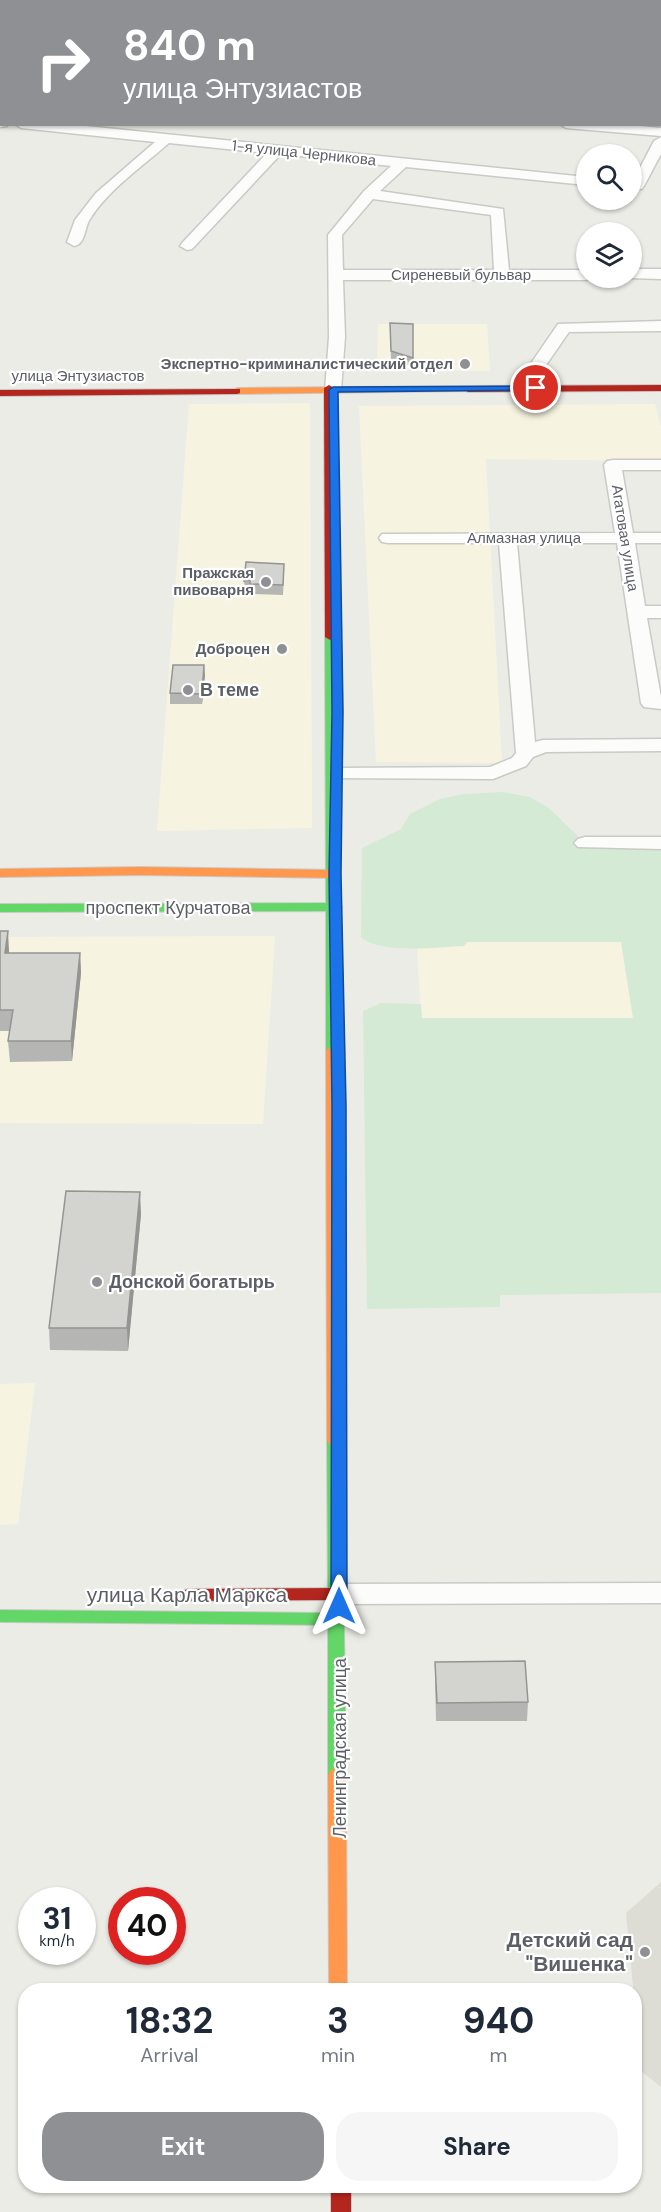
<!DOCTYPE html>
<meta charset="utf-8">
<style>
:root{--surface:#fff;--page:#f6f6f7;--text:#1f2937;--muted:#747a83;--accent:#8e9093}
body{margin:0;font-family:"DM Sans",sans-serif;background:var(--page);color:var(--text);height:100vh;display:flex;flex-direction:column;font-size:22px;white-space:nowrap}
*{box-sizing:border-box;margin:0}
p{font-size:20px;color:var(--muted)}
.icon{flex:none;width:33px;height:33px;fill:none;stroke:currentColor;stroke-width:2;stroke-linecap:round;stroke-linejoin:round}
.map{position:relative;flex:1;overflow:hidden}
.drawer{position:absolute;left:18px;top:1983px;width:624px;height:210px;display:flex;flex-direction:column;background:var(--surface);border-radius:24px;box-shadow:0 2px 4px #0004}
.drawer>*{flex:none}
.banner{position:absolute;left:0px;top:0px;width:662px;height:126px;box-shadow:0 2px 4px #0004;background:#8e9093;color:#fff;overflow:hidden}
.controls{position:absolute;left:576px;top:144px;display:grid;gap:12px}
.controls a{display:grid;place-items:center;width:66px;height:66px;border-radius:50%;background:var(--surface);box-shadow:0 2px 4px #0004;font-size:30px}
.speed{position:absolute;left:18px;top:1887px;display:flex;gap:12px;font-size:30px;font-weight:700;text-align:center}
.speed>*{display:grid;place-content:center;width:78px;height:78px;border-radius:50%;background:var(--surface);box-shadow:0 2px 4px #0004;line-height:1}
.speed small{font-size:15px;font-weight:400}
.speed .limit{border:9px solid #d22;background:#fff;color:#111}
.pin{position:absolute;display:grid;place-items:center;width:51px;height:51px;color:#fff;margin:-26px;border:3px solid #fff;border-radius:50%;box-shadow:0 2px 6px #0007}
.me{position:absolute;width:66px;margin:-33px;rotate:0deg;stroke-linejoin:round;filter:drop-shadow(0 0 4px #0008)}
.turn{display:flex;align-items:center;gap:21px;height:126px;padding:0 24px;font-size:27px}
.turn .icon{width:78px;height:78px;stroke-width:2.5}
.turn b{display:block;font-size:42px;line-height:51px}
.eta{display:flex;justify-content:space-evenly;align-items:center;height:102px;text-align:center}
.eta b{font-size:36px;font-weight:700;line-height:42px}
.action{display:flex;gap:12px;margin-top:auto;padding:12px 24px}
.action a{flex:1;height:69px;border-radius:24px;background:var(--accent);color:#fff;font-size:24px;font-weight:700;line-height:69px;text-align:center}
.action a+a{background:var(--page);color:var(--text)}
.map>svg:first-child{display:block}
</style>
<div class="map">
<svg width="661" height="2212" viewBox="0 0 661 2212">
<rect width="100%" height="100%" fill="#ecece7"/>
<g fill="#f6f4e0">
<polygon points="378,324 487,324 490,371 377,370"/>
<polygon points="310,403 312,828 157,831 189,404"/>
<polygon points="655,404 661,427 661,461 486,459 502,763 376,762 359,406"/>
<polygon points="275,936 263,1124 0,1123 0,937"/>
<polygon points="467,942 621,942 633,1018 421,1018 417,947 464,946"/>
<polygon points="35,1383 18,1524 0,1525 0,1384"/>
</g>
<polygon fill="#dddcd5" points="661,1882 661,2087 641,2071 626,1913"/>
<path fill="#d4ead4" d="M503,792l27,5 19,11 36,35 76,3v447l-161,2v12l-133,2 -4,-298 18,-8 40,1 1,14h211l-12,-76h-154l-3,4c-26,1 -83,9 -103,-9l1,-89 39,-19 9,-15 30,-15 24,-5z"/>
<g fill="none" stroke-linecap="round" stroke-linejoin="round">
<defs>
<g id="street">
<polygon points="102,0 114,0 101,2"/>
<polygon points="435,0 447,0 434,2"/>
<rect x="0" y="2" width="2" height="8"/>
<rect x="660" y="59" width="1" height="8"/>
<polygon points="2,91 2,101 0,101 0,92"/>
<polygon points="0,118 2,124 7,126 0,127"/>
<path d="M15,124h51l520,53v8l-180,-18 -26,24 123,18 6,61h77v8h6l-6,2h-243l2,57 -4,53 -8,5 -6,-2 -2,-3 4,-53 -1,-102 36,-44 27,-25 -110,-12 -89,95 -5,1 -7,-4 2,-3 85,-90 -98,-10c-26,23 -60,46 -79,76 -6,9 -4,25 -16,27l-7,-4 8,-22 21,-27 59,-51 -134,-14zM373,199l118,16 3,55h-151l-1,-35z"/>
<polygon points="560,124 620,124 661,128 661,136 566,128"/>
<polygon points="661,137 661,154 644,186 642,189 632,189 632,183 654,141"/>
<polygon points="632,269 661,269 661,279 628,278 632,278"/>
<polygon points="661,321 661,331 569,332 528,391 522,393 514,388 558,324"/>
<polygon points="613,460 661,460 661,470 622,470 633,533 661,533 661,543 635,543 645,606 661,606 661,618 647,618 661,697 661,709 644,707 641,703 617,543 517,543 535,742 543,740 661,739 661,751 546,752 533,757 526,766 493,779 329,778 326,774 329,770 336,768 490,767 512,758 516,753 499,543 388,543 382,542 379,538 382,534 615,533 604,465 607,461"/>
<polygon points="585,837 661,837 661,849 578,847 574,843 578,839"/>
<polygon points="661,1583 661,1603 339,1604 329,1601 324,1594 329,1587 339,1584"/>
</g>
<g id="fast">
<polygon points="330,634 335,637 338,904 342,907 338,910 340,1050 338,1053 328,1053 326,1050 326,911 0,912 0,904 326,903 325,637"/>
<polygon points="335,1436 340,1437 343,1441 344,1615 347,1619 344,1623 346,1775 343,1780 337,1782 331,1780 328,1775 328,1625 0,1622 0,1610 328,1613 327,1441 330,1437"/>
</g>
<g id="slow">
<polygon points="468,386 473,389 471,391 237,394 232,391 237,388"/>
<polygon points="140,867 335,870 341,874 335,878 140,875 0,877 0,869"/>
<polygon points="333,1046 340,1050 343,1441 340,1445 330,1445 327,1441 326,1050"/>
<polygon points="337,1768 343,1770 346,1775 347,1990 329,1990 328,1775 331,1770"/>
</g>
<g id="jam">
<polygon points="329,385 334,388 335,637 330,640 325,637 324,388"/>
<polygon points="661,385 661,391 468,392 463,389 468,386"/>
<polygon points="240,389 240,393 237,394 0,396 0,390"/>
<polygon points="339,1588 345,1590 347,1594 345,1598 339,1600 188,1601 182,1599 180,1595 182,1591 188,1589"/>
<rect x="331" y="2186" width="20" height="26"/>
</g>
</defs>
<use href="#street" stroke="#c9c9c8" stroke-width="3"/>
<use href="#fast" stroke="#c9cac9" stroke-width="2"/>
<use href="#slow" stroke="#c9cac9" stroke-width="2"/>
<use href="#jam" stroke="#c9cac9" stroke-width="2"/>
<use href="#street" fill="#fcfcfb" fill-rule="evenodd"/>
<use href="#fast" fill="#63d668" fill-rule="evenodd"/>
<use href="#slow" fill="#ff974d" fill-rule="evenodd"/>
<use href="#jam" fill="#b3261e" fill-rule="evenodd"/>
</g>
<g fill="#b5b5b3">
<polygon points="390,323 413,324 413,367 391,360"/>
<polygon points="284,574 283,595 250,594 250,590 245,591 244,581"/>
<polygon points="205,675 202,704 170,704 170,693"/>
<polygon points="0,931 9,951 9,953 80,953 81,973 72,1061 10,1062 8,1041 10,1031 0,1031"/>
<polygon points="141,1214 128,1351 50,1350 49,1328"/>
<polygon points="435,1662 528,1702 527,1721 436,1721 435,1680"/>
</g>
<g fill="#949492">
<polygon points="204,665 205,675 202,704 202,694"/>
<polygon points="8,931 9,951 6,973 5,953"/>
<polygon points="80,953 81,973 72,1061 71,1041"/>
<polygon points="140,1192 141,1214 128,1351 127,1328"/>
</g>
<g fill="#d3d3d0" stroke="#949492" stroke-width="1.5">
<polygon points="390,323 413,324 413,358 391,351"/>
<polygon points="246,562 284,564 283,585 250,584 250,580 244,581"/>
<polygon points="173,665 204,665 202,694 170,693"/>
<polygon points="0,931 8,931 5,953 80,953 71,1041 8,1041 13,1010 0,1010"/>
<polygon points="66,1191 140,1192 127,1328 49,1328"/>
<polygon points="525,1661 528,1702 437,1703 435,1662"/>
</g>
<polygon fill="#1a73e8" stroke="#114b97" stroke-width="1.5" points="536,386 540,388 539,390 338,392 343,712 341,874 346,1106 347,1606 345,1611 333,1611 331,1606 332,1106 329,874 332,712 329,390 333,387"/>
<g fill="#8e9093" stroke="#fff" stroke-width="2">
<circle cx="465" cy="364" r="6"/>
<circle cx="266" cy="582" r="6"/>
<circle cx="282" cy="649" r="6"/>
<circle cx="188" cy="690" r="6"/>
<circle cx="97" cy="1282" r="6"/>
<circle cx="645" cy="1952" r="6"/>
</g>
<g text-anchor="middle" stroke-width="4.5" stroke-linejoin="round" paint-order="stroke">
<g font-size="15" fill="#5c5f66" stroke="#fff">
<text transform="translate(304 153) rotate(6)" y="5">1-я улица Черникова</text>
<text x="461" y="280">Сиреневый бульвар</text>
<text x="78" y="381">улица Энтузиастов</text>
<text x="524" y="543">Алмазная улица</text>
<text transform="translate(625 538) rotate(81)" y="5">Агатовая улица</text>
</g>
<g font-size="15" font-weight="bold" fill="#5c5f66" stroke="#fff" text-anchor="end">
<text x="453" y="369">Экспертно-криминалистический отдел</text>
<text x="254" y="578">Пражская<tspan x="254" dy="17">пивоварня</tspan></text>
<text x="270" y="654">Доброцен</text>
</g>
<g font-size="18" font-weight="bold" fill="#5c5f66" stroke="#fff" text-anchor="start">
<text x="200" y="696">В теме</text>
<text x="109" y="1288">Донской богатырь</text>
</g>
<g font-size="18" fill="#5c5f66" stroke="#fff">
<text x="168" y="914">проспект Курчатова</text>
<text transform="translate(340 1748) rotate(-90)" y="6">Ленинградская улица</text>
</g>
<g font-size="21" fill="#5c5f66" stroke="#fff">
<text x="187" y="1602">улица Карла Маркса</text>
</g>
<g font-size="21" font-weight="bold" fill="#5c5f66" stroke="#fff" text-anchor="end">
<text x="633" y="1947">Детский сад<tspan x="633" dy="24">"Вишенка"</tspan></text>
</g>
</g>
</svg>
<div class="controls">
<a><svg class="icon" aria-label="search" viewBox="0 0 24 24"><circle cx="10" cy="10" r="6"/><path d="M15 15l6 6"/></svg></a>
<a><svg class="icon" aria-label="layers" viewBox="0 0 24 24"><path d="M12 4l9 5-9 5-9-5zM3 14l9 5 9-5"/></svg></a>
</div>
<div class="speed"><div>31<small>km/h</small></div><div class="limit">40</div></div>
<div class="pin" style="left:536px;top:388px;background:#d93025"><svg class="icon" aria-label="arrive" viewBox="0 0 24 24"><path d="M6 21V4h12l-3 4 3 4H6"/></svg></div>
<svg class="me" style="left:339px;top:1606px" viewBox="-20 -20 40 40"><path d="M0-17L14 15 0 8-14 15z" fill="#1a73e8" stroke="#fff" stroke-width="4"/></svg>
<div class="banner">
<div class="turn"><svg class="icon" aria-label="right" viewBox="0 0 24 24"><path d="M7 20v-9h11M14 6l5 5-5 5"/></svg><div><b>840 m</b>улица Энтузиастов</div></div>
</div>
<section class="drawer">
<div class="eta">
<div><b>18:32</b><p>Arrival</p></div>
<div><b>3</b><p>min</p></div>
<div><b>940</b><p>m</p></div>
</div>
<div class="action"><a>Exit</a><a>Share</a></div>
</section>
</div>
